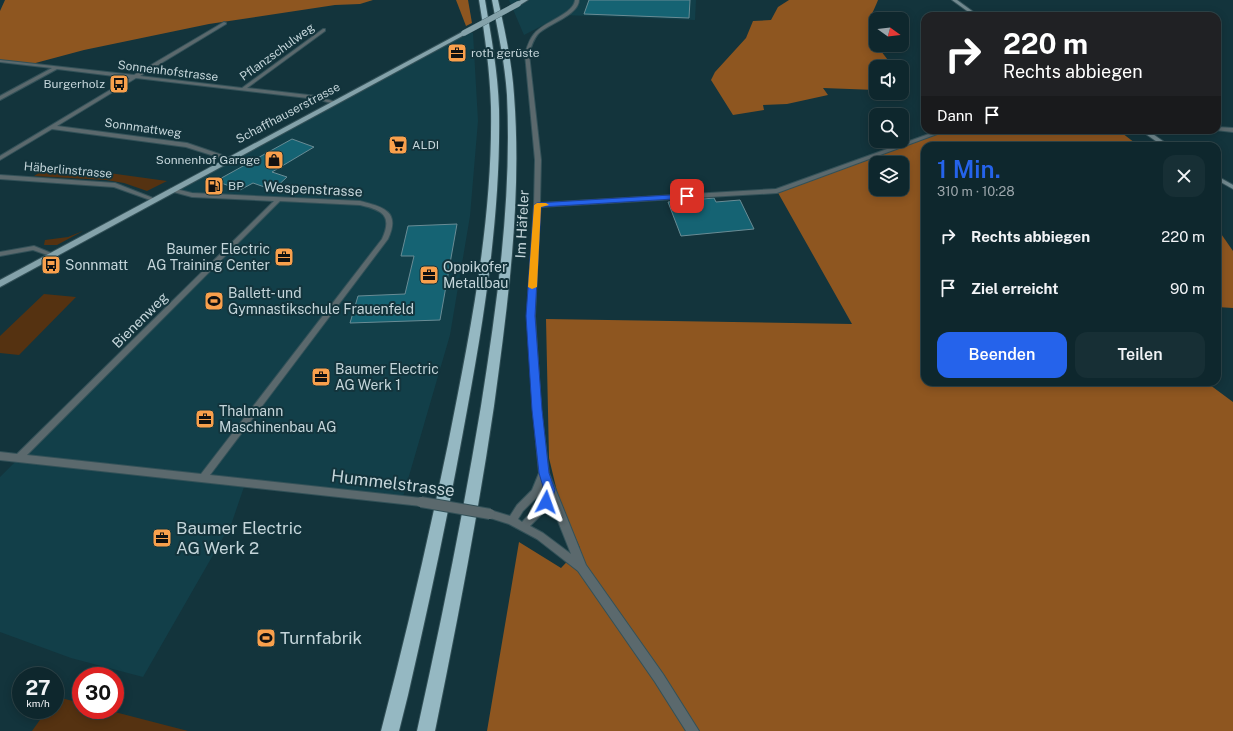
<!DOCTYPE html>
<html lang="de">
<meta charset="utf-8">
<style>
:root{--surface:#0e272d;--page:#172f35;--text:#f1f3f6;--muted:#9ba5aa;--line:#2e4449;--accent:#2563eb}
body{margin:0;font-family:"Public Sans",sans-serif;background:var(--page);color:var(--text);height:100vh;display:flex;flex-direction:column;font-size:15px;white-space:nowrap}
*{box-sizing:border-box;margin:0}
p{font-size:13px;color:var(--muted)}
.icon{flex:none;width:22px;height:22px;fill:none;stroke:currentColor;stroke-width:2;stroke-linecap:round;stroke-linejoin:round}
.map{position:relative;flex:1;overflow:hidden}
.sheet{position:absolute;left:921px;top:142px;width:300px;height:244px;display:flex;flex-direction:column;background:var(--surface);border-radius:12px;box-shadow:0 2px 10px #0003,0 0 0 1px var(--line)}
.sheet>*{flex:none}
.banner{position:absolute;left:921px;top:12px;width:300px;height:122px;border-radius:12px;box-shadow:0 2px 10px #0003,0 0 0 1px var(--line);background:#202124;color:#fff;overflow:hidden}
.needle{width:26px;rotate:105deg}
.controls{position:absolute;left:869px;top:12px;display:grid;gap:8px}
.controls a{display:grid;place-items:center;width:40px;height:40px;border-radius:8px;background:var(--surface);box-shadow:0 2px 10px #0003,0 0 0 1px var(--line);font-size:20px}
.speed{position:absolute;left:12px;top:667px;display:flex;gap:8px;font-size:20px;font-weight:700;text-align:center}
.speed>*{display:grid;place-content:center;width:52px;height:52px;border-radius:50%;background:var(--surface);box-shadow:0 2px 10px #0003,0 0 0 1px var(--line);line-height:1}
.speed small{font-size:10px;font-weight:400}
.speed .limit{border:6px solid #d22;background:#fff;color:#111}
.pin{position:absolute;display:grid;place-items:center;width:34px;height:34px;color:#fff;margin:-17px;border-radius:8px;box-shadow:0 2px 6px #0006}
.me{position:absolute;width:44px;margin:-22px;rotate:4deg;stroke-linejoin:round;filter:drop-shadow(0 0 3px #0008)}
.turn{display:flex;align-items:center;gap:14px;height:84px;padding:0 16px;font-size:18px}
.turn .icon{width:52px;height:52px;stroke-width:2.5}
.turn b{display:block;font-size:28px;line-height:34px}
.then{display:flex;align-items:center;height:38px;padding:0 16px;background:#0003;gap:8px;font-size:15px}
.round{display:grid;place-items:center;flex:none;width:42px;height:42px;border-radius:12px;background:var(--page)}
.headline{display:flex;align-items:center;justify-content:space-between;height:68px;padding:0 16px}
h1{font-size:24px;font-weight:600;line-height:30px;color:var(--accent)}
.action{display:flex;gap:8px;margin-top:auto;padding:8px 16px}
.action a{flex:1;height:46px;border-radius:12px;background:var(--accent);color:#fff;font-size:16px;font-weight:600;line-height:46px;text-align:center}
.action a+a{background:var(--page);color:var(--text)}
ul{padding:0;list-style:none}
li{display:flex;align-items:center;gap:12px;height:52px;padding:0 16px}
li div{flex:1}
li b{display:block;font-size:15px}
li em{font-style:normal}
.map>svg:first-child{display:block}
</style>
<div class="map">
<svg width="1233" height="731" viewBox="0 0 1233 731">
<rect width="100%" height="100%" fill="#13343c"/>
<g fill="#123f49">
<polygon points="509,0 696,0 695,20 563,15 524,35"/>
<polygon points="464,33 473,33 478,121 470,216 450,335 402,500 245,484 232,522 143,677 71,658 0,632 0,477 279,200 192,195 172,190"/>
</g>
<g fill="#553211">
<polygon points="51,165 167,181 147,191 124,183 106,180 34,176"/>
<polygon points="83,231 57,245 44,245 45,240 68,237"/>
<polygon points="44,294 76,297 19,355 0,353 0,336"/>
<polygon points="57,697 81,703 81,710 107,710 188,731 32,731 47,710 55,710 55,700"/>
</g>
<g fill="#8e5620" fill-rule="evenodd">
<polygon points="5,0 373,0 360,4 335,5 209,24 84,50 28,65 0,61 0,11"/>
<polygon points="456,0 468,0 472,23 466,26"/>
<path d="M789,0h89c-2,6 -7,14 -8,21 -4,18 14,31 23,46h-17v23l-53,-2 5,7 -41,9 -24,1 1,5 -31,5 -22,-35 4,-8 31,-34 7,-17 18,-1 7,-13z"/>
<path d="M945,130h173l21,16h-214v236h281l27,20v329h-746l32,-189 42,26 19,-20 -21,-48 -10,-42 -3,-139 306,5 -75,-133zM876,163h26v26h-26z"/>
<polygon points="1217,228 1233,251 1233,308 1217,307"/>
</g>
<g fill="#156373" stroke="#698c95">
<polygon points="589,0 690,0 689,18 584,14"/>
<polygon points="292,139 314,147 272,172 287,177 273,190 253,183 240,190 216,181"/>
<polygon points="714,198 716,202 740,200 754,229 681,236 668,202"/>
<polygon points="457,224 440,320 350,323 358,296 405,294 414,256 401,256 408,226"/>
</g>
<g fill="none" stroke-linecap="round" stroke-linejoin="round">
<defs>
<g id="street">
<path d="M575,0h4c0,15 -31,24 -41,34 -5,6 -7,13 -9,20l12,106 -1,43 236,-14 164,-59h8l-171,63 -237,14 -5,109 6,94 8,63 37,92 77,109 36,57h-13l-31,-49 -77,-111 -41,-32 -28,-15 -22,-7 -2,-3 2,-3 3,-1 20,6 7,-11 15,-15 7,-17 -6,-63 -6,-94 7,-111 1,-45 -10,-106c2,-7 4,-14 9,-20 9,-12 40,-20 41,-34zM544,484l2,5 -7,15 -17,18 -4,-3 5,-8 15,-15zM550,501l21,53 -28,-21 -13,-7 16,-16z"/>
<polygon points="224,22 226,23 226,24 140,76 242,88 323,29 325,29 325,31 247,88 317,96 335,102 335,104 316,99 136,78 57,126 187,143 231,158 231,160 227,160 186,147 52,129 0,160 0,156 130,78 57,69 0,100 0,96 52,68 0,62 0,60 134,75"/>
<polygon points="1217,127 1233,128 1233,132 1215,130 1217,130"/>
<polygon points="0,175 115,183 158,200 155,202 153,201 114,187 0,179"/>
<path d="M172,188l20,5 168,8c23,6 41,10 28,38l-178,236 211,23 3,1 2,3 -2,3 -3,1 -421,-46v-8l17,2 257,-253 -82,-4 -22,-6v-2zM280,201l80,4c22,5 33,10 22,34l-181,235 -174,-19z"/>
<polygon points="34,246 56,255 53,257 33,250 0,256 0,252"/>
</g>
<g id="secondary">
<polygon points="952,0 957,0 979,16 974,16"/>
<polygon points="1140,130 1147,130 1170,146 1163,146"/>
<polygon points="1217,176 1233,185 1233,189 1217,180"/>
</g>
<g id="primary">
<polygon points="521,0 528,0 520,5 516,5 516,3"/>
<polygon points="464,31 466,32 466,34 0,287 0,280"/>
</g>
<g id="highway">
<path d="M479,0h6c6,36 13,72 14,109 2,109 -16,216 -36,323 -16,88 -35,176 -55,263l-9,36h-18c25,-95 47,-191 67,-287 22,-111 45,-223 43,-337 -1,-36 -6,-71 -12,-107z"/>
<path d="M492,0h6c7,31 14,63 16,95 8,104 -6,208 -20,311 -16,109 -37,217 -59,325h-18c24,-108 46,-216 64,-325 16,-102 31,-206 26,-311 -2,-32 -9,-63 -15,-95z"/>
</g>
</defs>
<use href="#street" stroke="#335158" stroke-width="2"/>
<use href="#secondary" stroke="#335158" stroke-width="2"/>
<use href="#primary" stroke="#335158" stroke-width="2"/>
<use href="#highway" stroke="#335158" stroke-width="2"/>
<use href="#street" fill="#5b696d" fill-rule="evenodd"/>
<use href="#secondary" fill="#72898f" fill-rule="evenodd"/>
<use href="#primary" fill="#84a2aa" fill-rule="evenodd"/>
<use href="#highway" fill="#95b8c2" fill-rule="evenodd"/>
<defs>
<polyline id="street-bridge" points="421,502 490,514"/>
<polyline id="primary-bridge" points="464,33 518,4"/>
</defs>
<use href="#street-bridge" stroke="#335158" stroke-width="12" stroke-linecap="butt"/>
<use href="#primary-bridge" stroke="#335158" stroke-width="6" stroke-linecap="butt"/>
<use href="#street-bridge" stroke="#5b696d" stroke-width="10"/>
<use href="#primary-bridge" stroke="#84a2aa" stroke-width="5.5"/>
</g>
<polygon fill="#2563eb" stroke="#184099" points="687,194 691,196 690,198 541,207 535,316 542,410 549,473 555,490 550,505 542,505 541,502 544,490 539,473 532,410 526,316 534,205 537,203"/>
<polygon fill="#f59e0b" points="537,203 546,203 549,205 541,207 537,287 532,289 528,287 534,205"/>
<defs>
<symbol id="office-square" viewBox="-11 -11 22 22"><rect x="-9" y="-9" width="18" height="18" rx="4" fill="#f9a04c" stroke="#13343c"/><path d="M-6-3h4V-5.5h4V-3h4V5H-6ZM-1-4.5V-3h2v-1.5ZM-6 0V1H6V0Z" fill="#111"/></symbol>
<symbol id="bus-square" viewBox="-11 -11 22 22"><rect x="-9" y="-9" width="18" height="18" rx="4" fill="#f9a04c" stroke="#13343c"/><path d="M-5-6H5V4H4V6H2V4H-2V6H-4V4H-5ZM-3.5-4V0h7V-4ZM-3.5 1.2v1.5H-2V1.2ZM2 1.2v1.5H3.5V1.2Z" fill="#111"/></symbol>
<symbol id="supermarket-square" viewBox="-11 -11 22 22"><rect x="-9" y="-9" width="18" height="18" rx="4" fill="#f9a04c" stroke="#13343c"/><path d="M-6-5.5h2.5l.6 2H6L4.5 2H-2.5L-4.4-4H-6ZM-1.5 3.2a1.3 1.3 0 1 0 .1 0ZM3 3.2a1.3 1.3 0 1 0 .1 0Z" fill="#111"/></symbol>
<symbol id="shop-square" viewBox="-11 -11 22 22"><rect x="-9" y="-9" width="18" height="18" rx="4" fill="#f9a04c" stroke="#13343c"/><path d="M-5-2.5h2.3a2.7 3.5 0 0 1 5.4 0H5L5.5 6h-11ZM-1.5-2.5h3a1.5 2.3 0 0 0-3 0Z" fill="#111"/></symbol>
<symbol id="fuel-square" viewBox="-11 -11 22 22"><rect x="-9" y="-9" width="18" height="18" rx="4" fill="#f9a04c" stroke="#13343c"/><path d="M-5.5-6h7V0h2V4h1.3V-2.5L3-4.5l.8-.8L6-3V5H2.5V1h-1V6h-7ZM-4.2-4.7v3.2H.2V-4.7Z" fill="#111"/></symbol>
<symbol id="stadium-square" viewBox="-11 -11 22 22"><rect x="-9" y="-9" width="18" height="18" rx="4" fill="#f9a04c" stroke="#13343c"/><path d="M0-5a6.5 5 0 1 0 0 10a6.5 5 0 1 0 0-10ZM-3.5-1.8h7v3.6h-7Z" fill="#111"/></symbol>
</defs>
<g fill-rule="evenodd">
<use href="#office-square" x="446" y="42" width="22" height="22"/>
<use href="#bus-square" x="108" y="73" width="22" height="22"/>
<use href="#supermarket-square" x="387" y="134" width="22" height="22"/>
<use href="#shop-square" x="263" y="149" width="22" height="22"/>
<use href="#fuel-square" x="203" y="175" width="22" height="22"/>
<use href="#office-square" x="273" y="246" width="22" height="22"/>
<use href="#bus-square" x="40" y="254" width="22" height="22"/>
<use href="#office-square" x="418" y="264" width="22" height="22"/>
<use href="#stadium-square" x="203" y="290" width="22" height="22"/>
<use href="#office-square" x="310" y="366" width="22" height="22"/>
<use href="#office-square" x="194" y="408" width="22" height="22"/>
<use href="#office-square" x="151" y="527" width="22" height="22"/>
<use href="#stadium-square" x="255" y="627" width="22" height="22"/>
</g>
<g text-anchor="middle" stroke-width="4" stroke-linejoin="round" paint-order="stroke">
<g font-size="12" fill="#c4d5da" stroke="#13343c">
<text transform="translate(277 52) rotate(-36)" y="4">Pflanzschulweg</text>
<text transform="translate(168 71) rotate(7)" y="4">Sonnenhofstrasse</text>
<text transform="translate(288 113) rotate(-28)" y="4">Schaffhauserstrasse</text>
<text transform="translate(143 128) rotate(8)" y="4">Sonnmattweg</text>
<text transform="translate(68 170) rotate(5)" y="4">Häberlinstrasse</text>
</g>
<g font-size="12" fill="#c4d5da" stroke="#13343c" text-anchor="start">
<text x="471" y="57">roth gerüste</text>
<text x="105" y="88" text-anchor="end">Burgerholz</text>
<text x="412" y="149">ALDI</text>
<text x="260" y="164" text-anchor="end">Sonnenhof Garage</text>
<text x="228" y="190">BP</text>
</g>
<g font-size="14" fill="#c4d5da" stroke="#13343c">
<text transform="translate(313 189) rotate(3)" y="5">Wespenstrasse</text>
<text transform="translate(522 224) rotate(-87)" y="5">Im Häfeler</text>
<text transform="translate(140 320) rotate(-45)" y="5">Bienenweg</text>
</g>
<g font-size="14" fill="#c4d5da" stroke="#13343c" text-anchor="start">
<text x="270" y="254" text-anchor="end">Baumer Electric<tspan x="270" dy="16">AG Training Center</tspan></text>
<text x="65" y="270">Sonnmatt</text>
<text x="443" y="272">Oppikofer<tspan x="443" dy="16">Metallbau</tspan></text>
<text x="228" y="298">Ballett- und<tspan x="228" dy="16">Gymnastikschule Frauenfeld</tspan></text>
<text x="335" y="374">Baumer Electric<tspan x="335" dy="16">AG Werk 1</tspan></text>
<text x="219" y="416">Thalmann<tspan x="219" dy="16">Maschinenbau AG</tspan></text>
</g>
<g font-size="17" fill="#c4d5da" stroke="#13343c">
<text transform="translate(393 483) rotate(7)" y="6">Hummelstrasse</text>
</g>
<g font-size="17" fill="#c4d5da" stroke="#13343c" text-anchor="start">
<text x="176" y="534">Baumer Electric<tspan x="176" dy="20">AG Werk 2</tspan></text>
<text x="280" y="644">Turnfabrik</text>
</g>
</g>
</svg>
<div class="controls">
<a><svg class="needle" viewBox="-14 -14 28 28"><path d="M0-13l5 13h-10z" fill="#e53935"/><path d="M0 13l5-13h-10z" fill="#9ba5aa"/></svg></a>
<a><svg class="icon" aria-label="sound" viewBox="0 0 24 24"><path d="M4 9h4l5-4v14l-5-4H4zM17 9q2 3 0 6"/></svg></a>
<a><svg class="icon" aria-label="search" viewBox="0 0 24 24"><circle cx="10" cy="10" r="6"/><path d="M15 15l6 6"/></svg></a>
<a><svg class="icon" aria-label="layers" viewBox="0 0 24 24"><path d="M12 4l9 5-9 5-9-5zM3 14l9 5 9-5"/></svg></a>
</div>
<div class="speed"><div>27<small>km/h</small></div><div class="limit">30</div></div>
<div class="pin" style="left:687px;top:196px;background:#d93025"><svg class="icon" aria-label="arrive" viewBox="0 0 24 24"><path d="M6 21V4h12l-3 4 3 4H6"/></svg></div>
<svg class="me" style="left:546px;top:502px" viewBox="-20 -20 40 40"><path d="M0-17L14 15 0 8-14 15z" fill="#2563eb" stroke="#fff" stroke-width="4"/></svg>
<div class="banner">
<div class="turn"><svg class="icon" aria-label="right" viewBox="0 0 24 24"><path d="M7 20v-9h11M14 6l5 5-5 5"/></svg><div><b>220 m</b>Rechts abbiegen</div></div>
<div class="then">Dann<svg class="icon" aria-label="arrive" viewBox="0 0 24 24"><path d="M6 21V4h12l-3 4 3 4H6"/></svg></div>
</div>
<section class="sheet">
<div class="headline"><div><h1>1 Min.</h1><p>310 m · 10:28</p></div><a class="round"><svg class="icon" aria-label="close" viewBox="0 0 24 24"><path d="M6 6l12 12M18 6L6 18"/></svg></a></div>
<ul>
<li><svg class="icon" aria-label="right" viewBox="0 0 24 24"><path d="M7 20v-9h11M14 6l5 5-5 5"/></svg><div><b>Rechts abbiegen</b></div><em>220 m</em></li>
<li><svg class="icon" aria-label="arrive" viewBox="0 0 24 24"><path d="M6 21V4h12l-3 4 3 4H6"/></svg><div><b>Ziel erreicht</b></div><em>90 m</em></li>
</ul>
<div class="action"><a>Beenden</a><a>Teilen</a></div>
</section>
</div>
